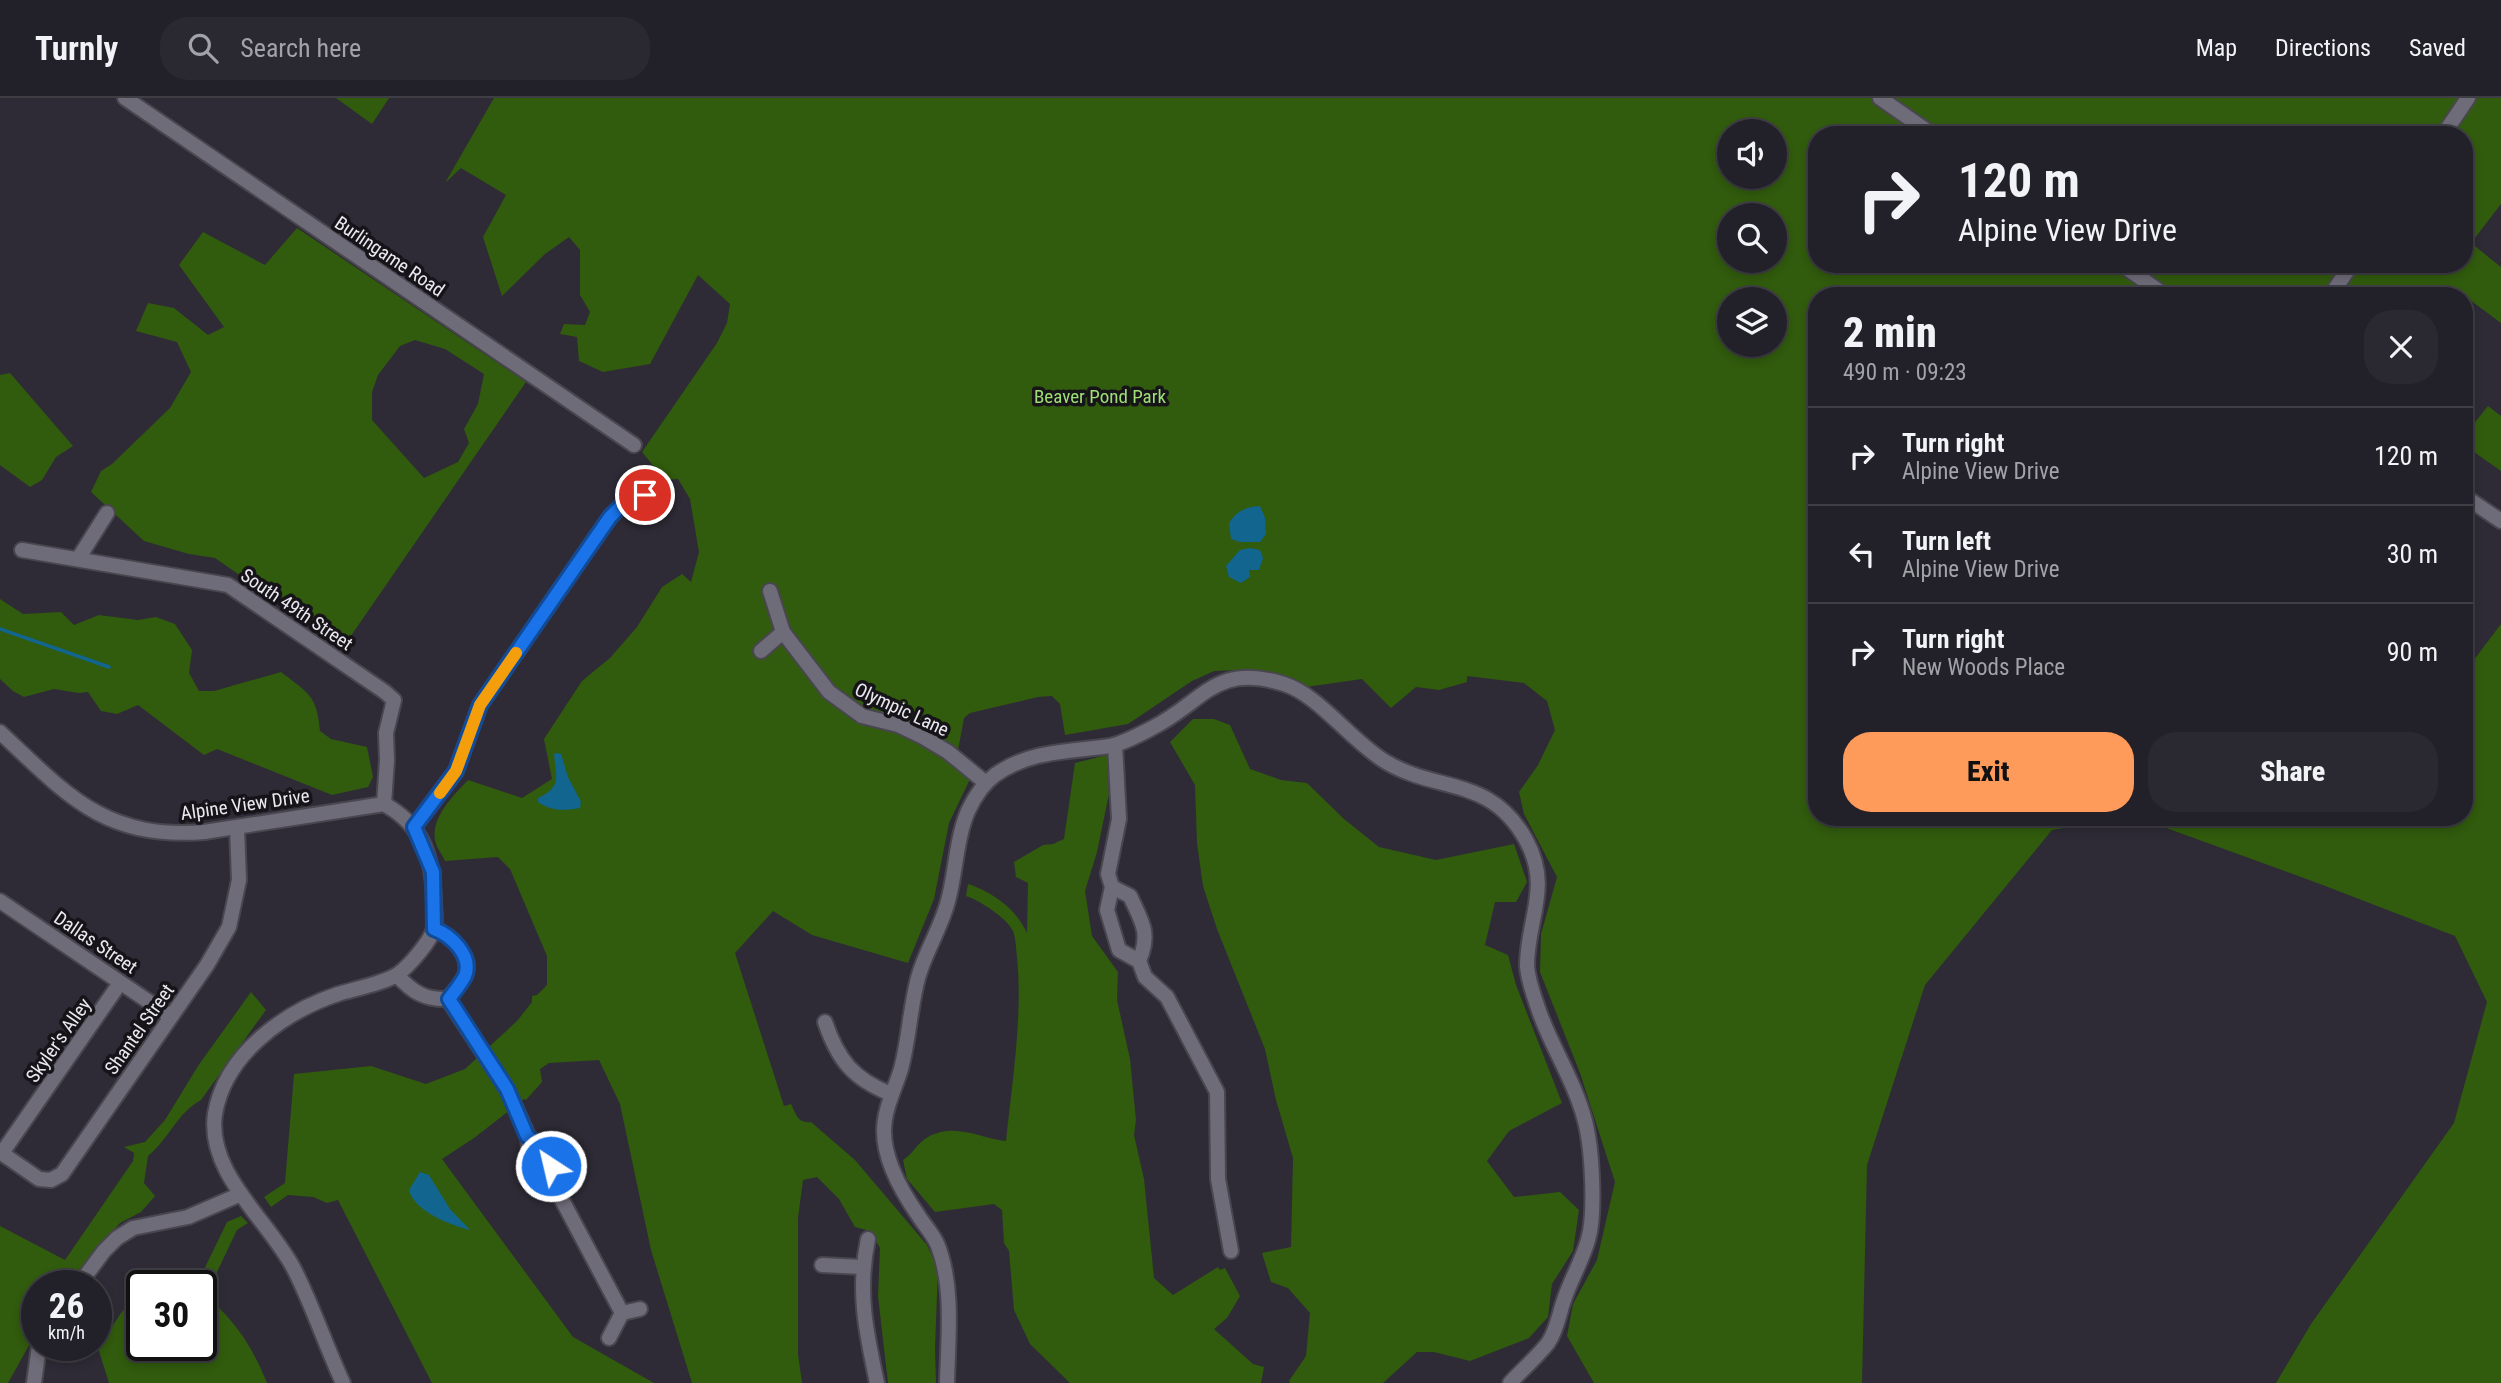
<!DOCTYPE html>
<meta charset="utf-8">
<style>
:root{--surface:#222028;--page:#2a2830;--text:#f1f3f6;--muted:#a2a3a8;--line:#3f3e45;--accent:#ff9b5a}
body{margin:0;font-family:"Roboto Condensed",sans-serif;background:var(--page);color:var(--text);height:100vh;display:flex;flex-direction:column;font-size:26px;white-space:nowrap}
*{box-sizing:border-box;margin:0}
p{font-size:23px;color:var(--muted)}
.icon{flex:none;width:38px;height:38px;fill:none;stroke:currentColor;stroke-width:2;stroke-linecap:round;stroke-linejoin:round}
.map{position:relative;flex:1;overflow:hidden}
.drawer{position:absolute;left:1808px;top:189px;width:665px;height:539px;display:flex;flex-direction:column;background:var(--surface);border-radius:28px;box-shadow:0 4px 10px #0003,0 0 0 2px var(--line)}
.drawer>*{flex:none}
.hud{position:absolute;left:1808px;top:28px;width:665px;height:147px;border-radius:28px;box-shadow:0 4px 10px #0003,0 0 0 2px var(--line);background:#222028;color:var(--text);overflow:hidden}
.controls{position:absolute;left:1717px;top:21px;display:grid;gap:14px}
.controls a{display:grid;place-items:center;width:70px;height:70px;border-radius:50%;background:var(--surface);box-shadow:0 4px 10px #0003,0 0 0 2px var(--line);font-size:35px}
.speed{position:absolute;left:21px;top:1172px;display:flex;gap:14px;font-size:35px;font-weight:700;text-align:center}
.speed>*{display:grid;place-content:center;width:91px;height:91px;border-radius:50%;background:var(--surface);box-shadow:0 4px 10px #0003,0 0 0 2px var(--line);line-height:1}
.speed small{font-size:18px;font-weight:400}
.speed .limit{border:4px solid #111;border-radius:10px;background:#fff;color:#111}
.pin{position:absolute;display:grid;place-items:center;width:60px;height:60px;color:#fff;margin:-30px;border:4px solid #fff;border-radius:50%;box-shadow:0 2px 7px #0007}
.me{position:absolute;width:77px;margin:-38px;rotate:325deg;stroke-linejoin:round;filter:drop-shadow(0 0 5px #0008)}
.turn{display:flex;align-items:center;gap:24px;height:147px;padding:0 35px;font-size:32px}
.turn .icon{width:91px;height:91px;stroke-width:2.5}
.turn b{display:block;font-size:49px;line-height:60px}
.round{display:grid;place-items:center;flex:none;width:74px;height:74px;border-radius:28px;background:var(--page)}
.headline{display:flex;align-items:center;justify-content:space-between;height:119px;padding:0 35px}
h1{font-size:42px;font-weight:800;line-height:52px}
.cta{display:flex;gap:14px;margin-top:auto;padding:14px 35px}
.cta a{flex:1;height:80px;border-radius:28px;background:var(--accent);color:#111;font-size:28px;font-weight:800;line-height:80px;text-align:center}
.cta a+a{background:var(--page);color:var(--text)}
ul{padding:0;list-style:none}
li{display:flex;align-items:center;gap:21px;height:98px;padding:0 35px;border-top:2px solid var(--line)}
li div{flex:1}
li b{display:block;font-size:26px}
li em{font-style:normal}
header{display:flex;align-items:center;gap:42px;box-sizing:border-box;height:98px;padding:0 35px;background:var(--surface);border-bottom:2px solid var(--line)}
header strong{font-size:33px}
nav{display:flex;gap:38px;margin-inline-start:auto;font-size:24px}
.search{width:490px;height:63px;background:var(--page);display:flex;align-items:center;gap:18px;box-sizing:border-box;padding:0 24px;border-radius:28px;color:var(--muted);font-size:26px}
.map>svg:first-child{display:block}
</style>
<header>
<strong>Turnly</strong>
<div class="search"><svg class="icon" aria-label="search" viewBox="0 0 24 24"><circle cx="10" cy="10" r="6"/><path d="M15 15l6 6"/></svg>Search here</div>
<nav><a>Map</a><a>Directions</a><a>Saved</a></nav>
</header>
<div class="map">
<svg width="2501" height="1285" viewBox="0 0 2501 1285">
<rect width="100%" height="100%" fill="#2e2b36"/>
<g fill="#315b0d" fill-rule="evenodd">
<polygon points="336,0 389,0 372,26"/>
<path d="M494,0h2007v106l-30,39 30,24v56l-31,-23 -6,3v-7h-648v521h311l-75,13 -127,155 -58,180 -5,218h-268l-27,-47 6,-32 24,-44 18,-78 -35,-109 -40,-101 1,-38 16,-57 -33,-63 -5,-22 19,-27 17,-35 -8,-29 -23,-18 -57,-7v6l-28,8 -23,-3 -25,21 -29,-29 -56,8 -38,-14 -28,-3 -26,1 -22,10 -64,43 -63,11 -5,-31 -8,-8 -14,1 -68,16 -6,5 -8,43 16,14 -23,48 -15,76 -26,64 -96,-28 -39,-24 -38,42 49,153 7,-2c5,10 7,20 20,18l44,38 72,85 11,24 -3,79 1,35h-48l-10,-87 2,-48 -10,-17 -15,-4 -16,-28 -22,-22 -14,3 -5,38v136l4,29h-110l-41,-133 -31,-146 -21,-44 -50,3 -9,6 2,13 -16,18 -2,-1 -50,39 -32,21 131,178 81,46h-222l-94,-183 -11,3 -14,-6 -25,-2 -17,12 -7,-10 21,-14 9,-109 77,-8 55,18 39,-15 52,-48 15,-19v-6l5,-1 10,-10v-29l-37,-87 -12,-12 -53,4c-3,-7 -9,-14 -10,-21 -4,-23 19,-45 33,-60l54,18 30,-19 -8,-40 38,-58 28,-23 27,-31 25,-40 20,-13 9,8 8,-30 -9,-53 -12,-20 -13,1 -23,-28 75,-109 10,-20 3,-19 -32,-29 -48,89 -47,8 -24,-11 -2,-24 -17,-3 4,-10 21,1 5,-13 -10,-17v-45l-11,-13 -24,17 -43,42 -19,-59 23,-42 -45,-27 -16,15zM1729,33h45v46h-45zM1816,37h648v129h-648zM1729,117h45v46h-45zM1729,201h45v46h-45z"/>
<path d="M297,130l229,154 -180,261 -6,2 -125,-87 -26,-4 -45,-13 -53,-49 10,-21 11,-7 58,-56 21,-36 -14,-30 -41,-11 12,-28 26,5 34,27 16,-8 -45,-62 24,-33 62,33zM415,242l30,9 39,25 -6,30 -14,25 5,14 -11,19 -34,16 -52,-58v-28l6,-17 22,-29z"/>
<polygon points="10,275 73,348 56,359 42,382 30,389 0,367 0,277"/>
<polygon points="2488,308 2501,318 2501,373 2464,347 2464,338"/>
<path d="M0,501l23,15 38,-2 13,13 25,-10 39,5 18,-3 19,7 17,26 -3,23 10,18h15l67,-19c27,21 36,23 39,59l11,8 36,8 6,30 -5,10 -36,8 -115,-46 -13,6 -66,-50 -21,9 -16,-3 -13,-19 -9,1 -25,-4 -30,8 -11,-6 -13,-12z"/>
<polygon points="2501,526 2501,1285 2276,1285 2311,1226 2454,1025 2487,904 2455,838 2320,786 2136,719 2464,719 2464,575"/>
<polygon points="1193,621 1214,621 1230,627 1250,671 1281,682 1307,685 1344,721 1379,749 1436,762 1514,746 1527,784 1516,804 1495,804 1485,847 1508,857 1516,887 1562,1005 1509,1033 1487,1063 1514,1099 1560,1094 1579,1112 1573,1153 1552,1186 1548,1219 1529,1240 1470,1263 1434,1254 1417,1254 1383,1285 1290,1285 1289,1283 1306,1258 1310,1215 1288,1190 1271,1184 1262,1155 1291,1149 1293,1060 1276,1002 1265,951 1217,831 1203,788 1197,745 1195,687 1170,644"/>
<path d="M1107,657l2,39 -12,58 -12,39 7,45 26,36 -1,28 13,59 6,61 -2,15 10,44 10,99 19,17 45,-28 2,3 5,-2 15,28 -13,22 -13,11 39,35 11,3 -3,16h-191l-40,-39 -16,-34 -5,-59 -5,-8 -2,-33 -8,-6 -59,8 -28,-33 -4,-19c10,-6 14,-17 25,-23 29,-15 52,2 78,4 6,-57 17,-127 11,-184 -1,-8 -1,-18 -4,-26 -6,-13 -34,-31 -47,-35l2,-12c25,8 49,26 59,49l1,-50 -12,-6 -2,-15 29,-17 10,-1 11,-5 11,-76z"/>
<path d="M251,894l15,18 -65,90c-23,12 -33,40 -53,56l-4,27 11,13 -14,16 -21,11 -27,30 -24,33h-32v45l-29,52h-8v-157l65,34 68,-99 1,-8 -10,-6 21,-5 20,-22 33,-54z"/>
<path d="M241,1118l7,7 -11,7 -31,65c31,29 45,49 61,88h-158l-11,-35 23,-35 21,-22v55h59v-60h-5l31,-64z"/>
</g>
<g fill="#11658f">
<path d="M1260,408l5,12 1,16 -6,8h-20l-9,-3 -2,-16c8,-12 16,-16 31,-17z"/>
<polygon points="1250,450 1260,452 1263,460 1259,472 1249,472 1250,479 1241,485 1229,479 1226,468 1240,452"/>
<path d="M557,655l4,1 7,23 13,25 -1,6c-15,3 -30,3 -42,-6v-4c24,-11 18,-21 16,-44z"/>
<path d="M420,1074l9,3 21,34 20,21c-20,-5 -56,-19 -61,-40z"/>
</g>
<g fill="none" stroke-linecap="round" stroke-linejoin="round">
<polyline stroke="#11658f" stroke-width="3.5" points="0,531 109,569"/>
<defs>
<g id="minor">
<polyline points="125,0 634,347"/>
<polyline points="1880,0 1933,37"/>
<polyline points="2443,37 2468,0"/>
<polyline points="2121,166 2166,198"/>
<polyline points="2330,198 2352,166"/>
<polyline points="2464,398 2501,423"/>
<polyline points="22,452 228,487 385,594 394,602 386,635 387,662 384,706"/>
<polyline points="78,461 107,415"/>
<polyline points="770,493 783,534 829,594 862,618 898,627 923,639 948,654 986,685"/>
<polyline points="761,553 783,534"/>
<path d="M0,634c67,63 105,108 204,100l180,-28c40,22 49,54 50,98 0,8 2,18 0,26 -3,13 -25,38 -36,46 -13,9 -44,15 -60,20 -54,18 -113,60 -123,120 -9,60 56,108 80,157 18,36 31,75 48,112"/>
<polyline points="1115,647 1119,721 1108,776 1112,789 1107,812 1119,852 1139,863 1145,879 1167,899 1217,994 1218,1081 1231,1153"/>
<polyline points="414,729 456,673 480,607 610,419 620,409 645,398"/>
<path d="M1112,789l18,9c12,26 21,37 9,65"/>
<polyline points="0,803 170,918"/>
<path d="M397,877c15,17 28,25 51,24 6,-7 13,-15 17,-23 8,-20 -14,-41 -31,-47"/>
<polyline points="448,901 507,991 528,1038 530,1067 552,1083"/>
<path d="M825,924c13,38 28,57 66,72"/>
<polyline points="528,1038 549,1057 552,1083 622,1215 609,1240"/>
<polyline points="0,1054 39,1081 51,1082 62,1076 207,867 229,829 239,782 237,730"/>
<polyline points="2,1055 120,885"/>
<path d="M868,1141c-11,52 -2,93 9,144"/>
<polyline points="822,1167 862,1169"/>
<polyline points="78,1188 104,1153 117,1140 133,1130 188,1119 241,1096"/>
<polyline points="622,1215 640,1211"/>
<polyline points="34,1285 39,1248"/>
<path d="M947,1285c1,-44 7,-95 -9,-137 -4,-11 -14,-21 -20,-31 -16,-23 -34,-55 -34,-84 0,-22 11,-42 17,-62 8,-30 9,-61 17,-91 7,-26 23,-50 30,-77 8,-29 8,-62 20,-90 6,-13 15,-27 27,-36 35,-25 75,-23 115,-29 14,-3 29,-11 42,-18 52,-26 63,-66 132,-44 35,11 68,58 102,78 52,31 105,14 140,78 26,47 1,79 1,126 1,14 7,31 12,45 13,37 36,71 46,110 7,27 11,92 3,119 -6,21 -17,39 -24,60 -5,14 -7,30 -16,43 -11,14 -26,27 -38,40"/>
</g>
</defs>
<use href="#minor" stroke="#494650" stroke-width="18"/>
<use href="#minor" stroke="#6f6c79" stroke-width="14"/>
</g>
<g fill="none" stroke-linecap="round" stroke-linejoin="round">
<defs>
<path id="route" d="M551,1068l-2,-12 -22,-18 -20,-47 -58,-90c5,-7 12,-15 16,-23 8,-20 -14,-41 -31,-47l-1,-57 -19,-45 42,-56 24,-66 130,-188 10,-10 25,-12"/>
</defs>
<use href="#route" stroke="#114b97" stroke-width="18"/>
<use href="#route" stroke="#1a73e8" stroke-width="12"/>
<polyline stroke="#f59e0b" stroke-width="12" points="440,695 456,673 480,607 516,555"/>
</g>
<g text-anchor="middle" stroke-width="7" stroke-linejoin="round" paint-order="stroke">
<g font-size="19" fill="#ebe9f0" stroke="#161419">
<text transform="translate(390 158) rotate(34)" y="7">Burlingame Road</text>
<text transform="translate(297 511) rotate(34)" y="7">South 49th Street</text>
<text transform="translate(902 611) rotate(25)" y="7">Olympic Lane</text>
<text transform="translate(245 706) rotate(-8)" y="7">Alpine View Drive</text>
<text transform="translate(96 844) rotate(34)" y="7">Dallas Street</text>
<text transform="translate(139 931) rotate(-55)" y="7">Shantel Street</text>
<text transform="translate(58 942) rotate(-55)" y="7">Skyler's Alley</text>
</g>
<g font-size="19" fill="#9fe075" stroke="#161419">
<text x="1100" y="305">Beaver Pond Park</text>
</g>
</g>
</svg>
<div class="controls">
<a><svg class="icon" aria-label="sound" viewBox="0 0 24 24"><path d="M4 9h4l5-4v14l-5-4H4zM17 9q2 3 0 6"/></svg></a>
<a><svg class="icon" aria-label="search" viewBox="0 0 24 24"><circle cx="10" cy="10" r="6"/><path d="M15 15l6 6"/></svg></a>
<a><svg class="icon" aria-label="layers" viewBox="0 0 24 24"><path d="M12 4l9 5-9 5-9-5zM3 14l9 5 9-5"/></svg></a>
</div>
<div class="speed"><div>26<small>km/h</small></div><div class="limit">30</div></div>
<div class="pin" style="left:645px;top:397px;background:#d93025"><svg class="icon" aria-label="arrive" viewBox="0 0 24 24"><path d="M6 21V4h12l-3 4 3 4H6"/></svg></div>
<svg class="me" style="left:551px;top:1068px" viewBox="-20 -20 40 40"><circle r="17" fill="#1a73e8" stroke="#fff" stroke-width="3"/><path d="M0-11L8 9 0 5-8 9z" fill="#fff"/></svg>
<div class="hud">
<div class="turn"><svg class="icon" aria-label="right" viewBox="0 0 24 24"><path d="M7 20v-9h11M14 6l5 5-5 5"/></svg><div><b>120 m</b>Alpine View Drive</div></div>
</div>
<section class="drawer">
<div class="headline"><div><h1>2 min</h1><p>490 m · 09:23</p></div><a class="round"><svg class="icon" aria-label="close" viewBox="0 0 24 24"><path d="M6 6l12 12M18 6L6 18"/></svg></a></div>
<ul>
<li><svg class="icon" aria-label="right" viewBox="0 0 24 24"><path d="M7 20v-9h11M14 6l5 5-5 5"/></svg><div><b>Turn right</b><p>Alpine View Drive</p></div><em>120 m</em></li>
<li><svg class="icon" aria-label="left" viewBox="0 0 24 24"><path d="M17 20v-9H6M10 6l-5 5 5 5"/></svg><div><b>Turn left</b><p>Alpine View Drive</p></div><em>30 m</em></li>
<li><svg class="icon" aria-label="right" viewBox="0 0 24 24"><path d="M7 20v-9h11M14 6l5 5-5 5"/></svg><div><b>Turn right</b><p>New Woods Place</p></div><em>90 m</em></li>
</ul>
<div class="cta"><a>Exit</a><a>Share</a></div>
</section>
</div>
